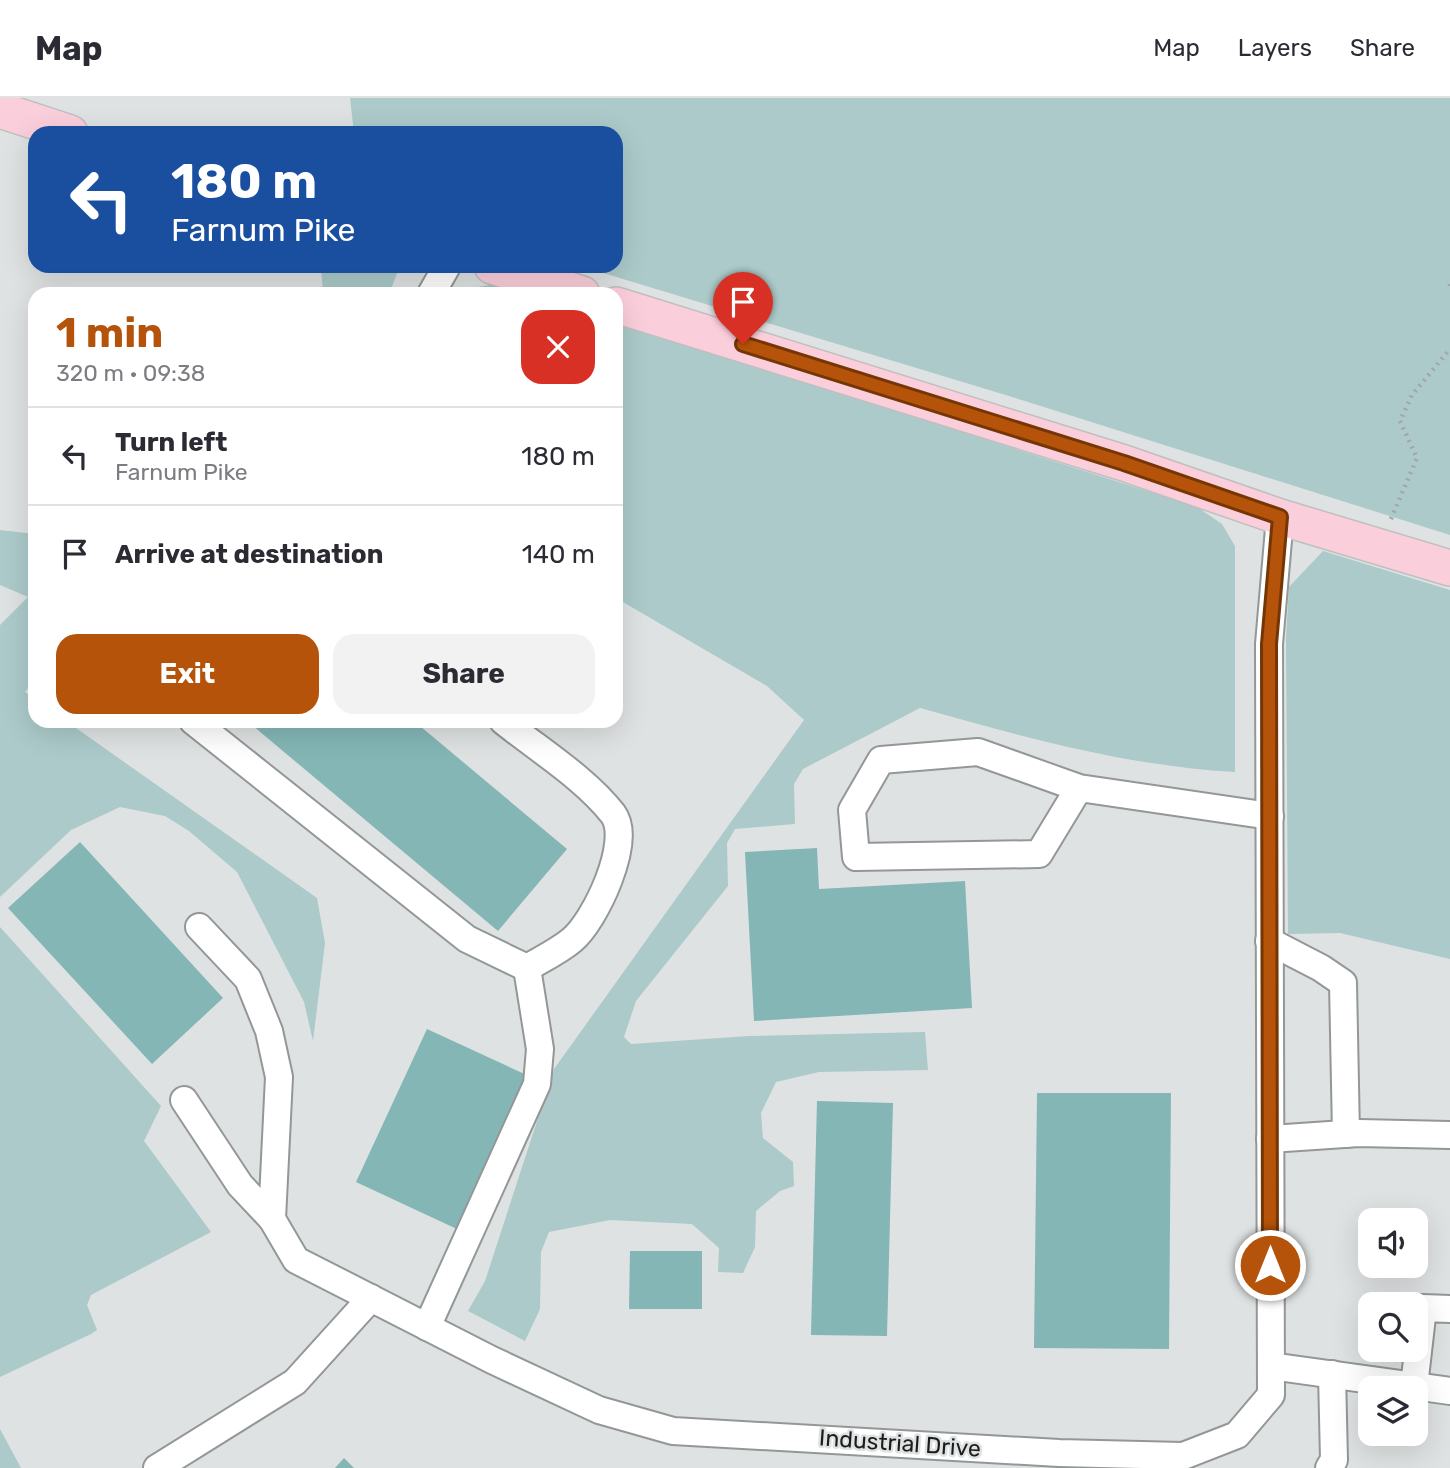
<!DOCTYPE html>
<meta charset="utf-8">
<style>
:root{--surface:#fff;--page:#f2f2f3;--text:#2b2b33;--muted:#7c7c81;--line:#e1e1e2;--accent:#b45309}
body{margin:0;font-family:Rubik,sans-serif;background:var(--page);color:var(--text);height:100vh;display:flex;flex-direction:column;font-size:26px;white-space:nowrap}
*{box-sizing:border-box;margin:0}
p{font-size:23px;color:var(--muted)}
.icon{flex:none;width:38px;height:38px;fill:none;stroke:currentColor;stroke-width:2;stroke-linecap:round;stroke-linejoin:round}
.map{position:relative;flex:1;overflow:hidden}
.sheet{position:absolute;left:28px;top:189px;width:595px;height:441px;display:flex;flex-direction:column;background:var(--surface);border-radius:21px;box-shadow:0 7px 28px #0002}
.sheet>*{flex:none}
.top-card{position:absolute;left:28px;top:28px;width:595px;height:147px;border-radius:21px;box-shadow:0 7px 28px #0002;background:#1a4fa0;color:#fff;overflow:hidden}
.controls{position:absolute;left:1358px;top:1110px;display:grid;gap:14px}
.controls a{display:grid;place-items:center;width:70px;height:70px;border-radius:14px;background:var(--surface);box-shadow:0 7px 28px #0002;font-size:35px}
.pin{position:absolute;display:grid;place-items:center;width:60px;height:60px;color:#fff;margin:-72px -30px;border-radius:50% 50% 50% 0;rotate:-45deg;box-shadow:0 0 7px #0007}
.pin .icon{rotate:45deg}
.me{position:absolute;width:77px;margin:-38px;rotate:0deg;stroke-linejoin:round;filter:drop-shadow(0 0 5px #0008)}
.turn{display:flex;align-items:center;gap:24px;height:147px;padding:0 28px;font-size:32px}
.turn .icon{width:91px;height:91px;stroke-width:2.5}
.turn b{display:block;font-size:49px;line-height:60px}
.round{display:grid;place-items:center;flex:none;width:74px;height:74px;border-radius:21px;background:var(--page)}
.overview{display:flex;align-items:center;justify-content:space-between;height:119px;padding:0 28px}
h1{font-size:42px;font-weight:700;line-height:52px;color:var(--accent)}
.button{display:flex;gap:14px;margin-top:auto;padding:14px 28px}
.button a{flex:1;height:80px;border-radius:21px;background:var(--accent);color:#fff;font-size:28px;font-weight:700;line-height:80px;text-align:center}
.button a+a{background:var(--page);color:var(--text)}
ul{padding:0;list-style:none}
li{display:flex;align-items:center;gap:21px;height:98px;padding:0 28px;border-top:2px solid var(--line)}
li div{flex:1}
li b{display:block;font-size:26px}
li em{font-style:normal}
header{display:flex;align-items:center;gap:42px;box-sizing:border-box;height:98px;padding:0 35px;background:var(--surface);border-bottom:2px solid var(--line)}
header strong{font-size:33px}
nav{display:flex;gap:38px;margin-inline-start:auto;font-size:24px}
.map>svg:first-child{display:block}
</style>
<header>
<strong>Map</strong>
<nav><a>Map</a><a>Layers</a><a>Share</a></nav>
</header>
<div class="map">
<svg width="1450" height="1370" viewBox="0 0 1450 1370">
<rect width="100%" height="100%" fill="#dfe2e2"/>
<g fill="#abcac9">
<polygon points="350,0 1450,0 1450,437 1009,298 580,168 616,168 616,35 354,35"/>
<polygon points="321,168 400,168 389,196 323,196"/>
<polygon points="499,185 532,196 467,196 473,190"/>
<path d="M616,224l581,185 25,17 13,22v226c-108,-6 -211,-35 -315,-64l-117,61 -9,15 1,40 -60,5 -8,14 1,43 -92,115 -12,36 7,7 118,-8 176,-4 3,38 -109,2 -43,10 -15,31 2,25 30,24 1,24 -14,5 -24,20 -1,36 -12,26 -25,-1 1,-24 -27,-24 -82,-4 -61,12 -8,20 -1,57 -15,32 -57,-30 17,-30 69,-212 250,-349 -37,-34 -151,-88z"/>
<polygon points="0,432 35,436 35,581 25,594 35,601 35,623 66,623 317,800 325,845 313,943 304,904 237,774 189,733 165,718 120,709 71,732 0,799 0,527 28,499 0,487"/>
<polygon points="1323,453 1450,492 1450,861 1340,835 1288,836 1286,540 1289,489"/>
<polygon points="0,829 161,1008 144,1043 211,1134 91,1197 87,1207 97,1232 91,1236 0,1279"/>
<polygon points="0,1331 21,1370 0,1370"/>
</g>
<g fill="#84b6b6">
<polygon points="247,623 414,623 567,751 498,833"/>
<polygon points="80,744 223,900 152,966 8,810"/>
<polygon points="817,750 819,791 965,783 972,910 754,923 745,754"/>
<polygon points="427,931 531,979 459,1132 356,1084"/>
<polygon points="1037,995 1171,995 1169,1251 1034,1250"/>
<polygon points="817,1003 893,1005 887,1238 811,1237"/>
<polygon points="630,1153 702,1153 702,1211 629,1211"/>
<polygon points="344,1360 354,1370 335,1370"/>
</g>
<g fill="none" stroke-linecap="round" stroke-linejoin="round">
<defs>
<g id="minor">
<polyline points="431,196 447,168"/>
<path d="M193,623l274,218 60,29c15,-9 32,-17 45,-28 23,-19 61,-99 41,-126 -28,-36 -74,-64 -110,-93"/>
<polyline points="1079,690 1039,756 856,759 852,712 881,662 978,654 1079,690 1270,718"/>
<polyline points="199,829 248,881 269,933 279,979 272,1121 296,1162 492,1262 599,1312 673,1333 1059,1355 1183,1358 1237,1337 1271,1297 1269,546 1280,419"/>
<polyline points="1269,843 1321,870 1343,885 1346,1036"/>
<polyline points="184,1002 240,1087 272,1121"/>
<polyline points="1270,1041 1359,1035 1450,1037"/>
<polyline points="427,1229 537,986 540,951 527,870"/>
<polyline points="1271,1268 1450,1293"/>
<polyline points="1414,1288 1423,1210 1450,1211"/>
<polyline points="157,1370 295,1284 371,1200"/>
<polyline points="1329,1370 1334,1362 1332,1276"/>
</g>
<g id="major">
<polyline points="0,12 70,35"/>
<polyline points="492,168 582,196"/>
<polyline points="616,207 1124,365 1280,419 1450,470"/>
</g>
</defs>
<use href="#minor" stroke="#949797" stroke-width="30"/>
<use href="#major" stroke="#bfbfbf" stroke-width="38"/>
<g stroke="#a3a6a6" stroke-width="4.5" stroke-dasharray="2 5" stroke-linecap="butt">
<polyline points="1450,186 1450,192"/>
<polyline points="1391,421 1417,360 1400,323 1412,297 1450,251"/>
</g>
<use href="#minor" stroke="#fff" stroke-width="26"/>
<use href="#major" stroke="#fbcedb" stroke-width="35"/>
</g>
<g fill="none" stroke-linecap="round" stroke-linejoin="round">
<defs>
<polyline id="route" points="743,246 1124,365 1280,419 1269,546 1270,1167"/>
</defs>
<use href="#route" stroke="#753606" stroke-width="18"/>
<use href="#route" stroke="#b45309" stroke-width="12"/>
</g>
<g text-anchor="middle" stroke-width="5" stroke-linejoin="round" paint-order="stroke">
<g font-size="23" fill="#1b1c1c" stroke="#dfe2e2">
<text transform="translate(900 1345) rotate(4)" y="8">Industrial Drive</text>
</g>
</g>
</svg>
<div class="controls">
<a><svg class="icon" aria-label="sound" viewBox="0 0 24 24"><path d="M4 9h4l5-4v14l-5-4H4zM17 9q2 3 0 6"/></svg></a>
<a><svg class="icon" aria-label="search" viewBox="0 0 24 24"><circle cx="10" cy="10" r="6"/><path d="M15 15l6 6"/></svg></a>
<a><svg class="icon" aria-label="layers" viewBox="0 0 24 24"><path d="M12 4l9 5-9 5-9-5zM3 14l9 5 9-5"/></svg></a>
</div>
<div class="pin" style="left:743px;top:246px;background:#d93025"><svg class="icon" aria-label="arrive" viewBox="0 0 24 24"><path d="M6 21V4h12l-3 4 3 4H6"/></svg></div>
<svg class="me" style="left:1270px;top:1167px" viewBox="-20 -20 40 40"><circle r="17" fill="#b45309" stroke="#fff" stroke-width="3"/><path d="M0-11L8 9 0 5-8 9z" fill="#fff"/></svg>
<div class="top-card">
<div class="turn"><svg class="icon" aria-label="left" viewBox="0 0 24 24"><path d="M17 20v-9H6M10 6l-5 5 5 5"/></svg><div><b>180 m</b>Farnum Pike</div></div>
</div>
<section class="sheet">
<div class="overview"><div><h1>1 min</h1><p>320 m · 09:38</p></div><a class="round" style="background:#d93025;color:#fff"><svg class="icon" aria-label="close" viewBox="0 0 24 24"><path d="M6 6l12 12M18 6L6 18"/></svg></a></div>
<ul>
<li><svg class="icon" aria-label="left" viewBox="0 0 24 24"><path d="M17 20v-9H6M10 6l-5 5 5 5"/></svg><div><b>Turn left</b><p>Farnum Pike</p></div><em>180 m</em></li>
<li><svg class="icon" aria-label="arrive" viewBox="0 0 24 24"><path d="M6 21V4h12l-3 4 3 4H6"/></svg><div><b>Arrive at destination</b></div><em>140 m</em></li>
</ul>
<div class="button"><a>Exit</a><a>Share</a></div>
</section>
</div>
